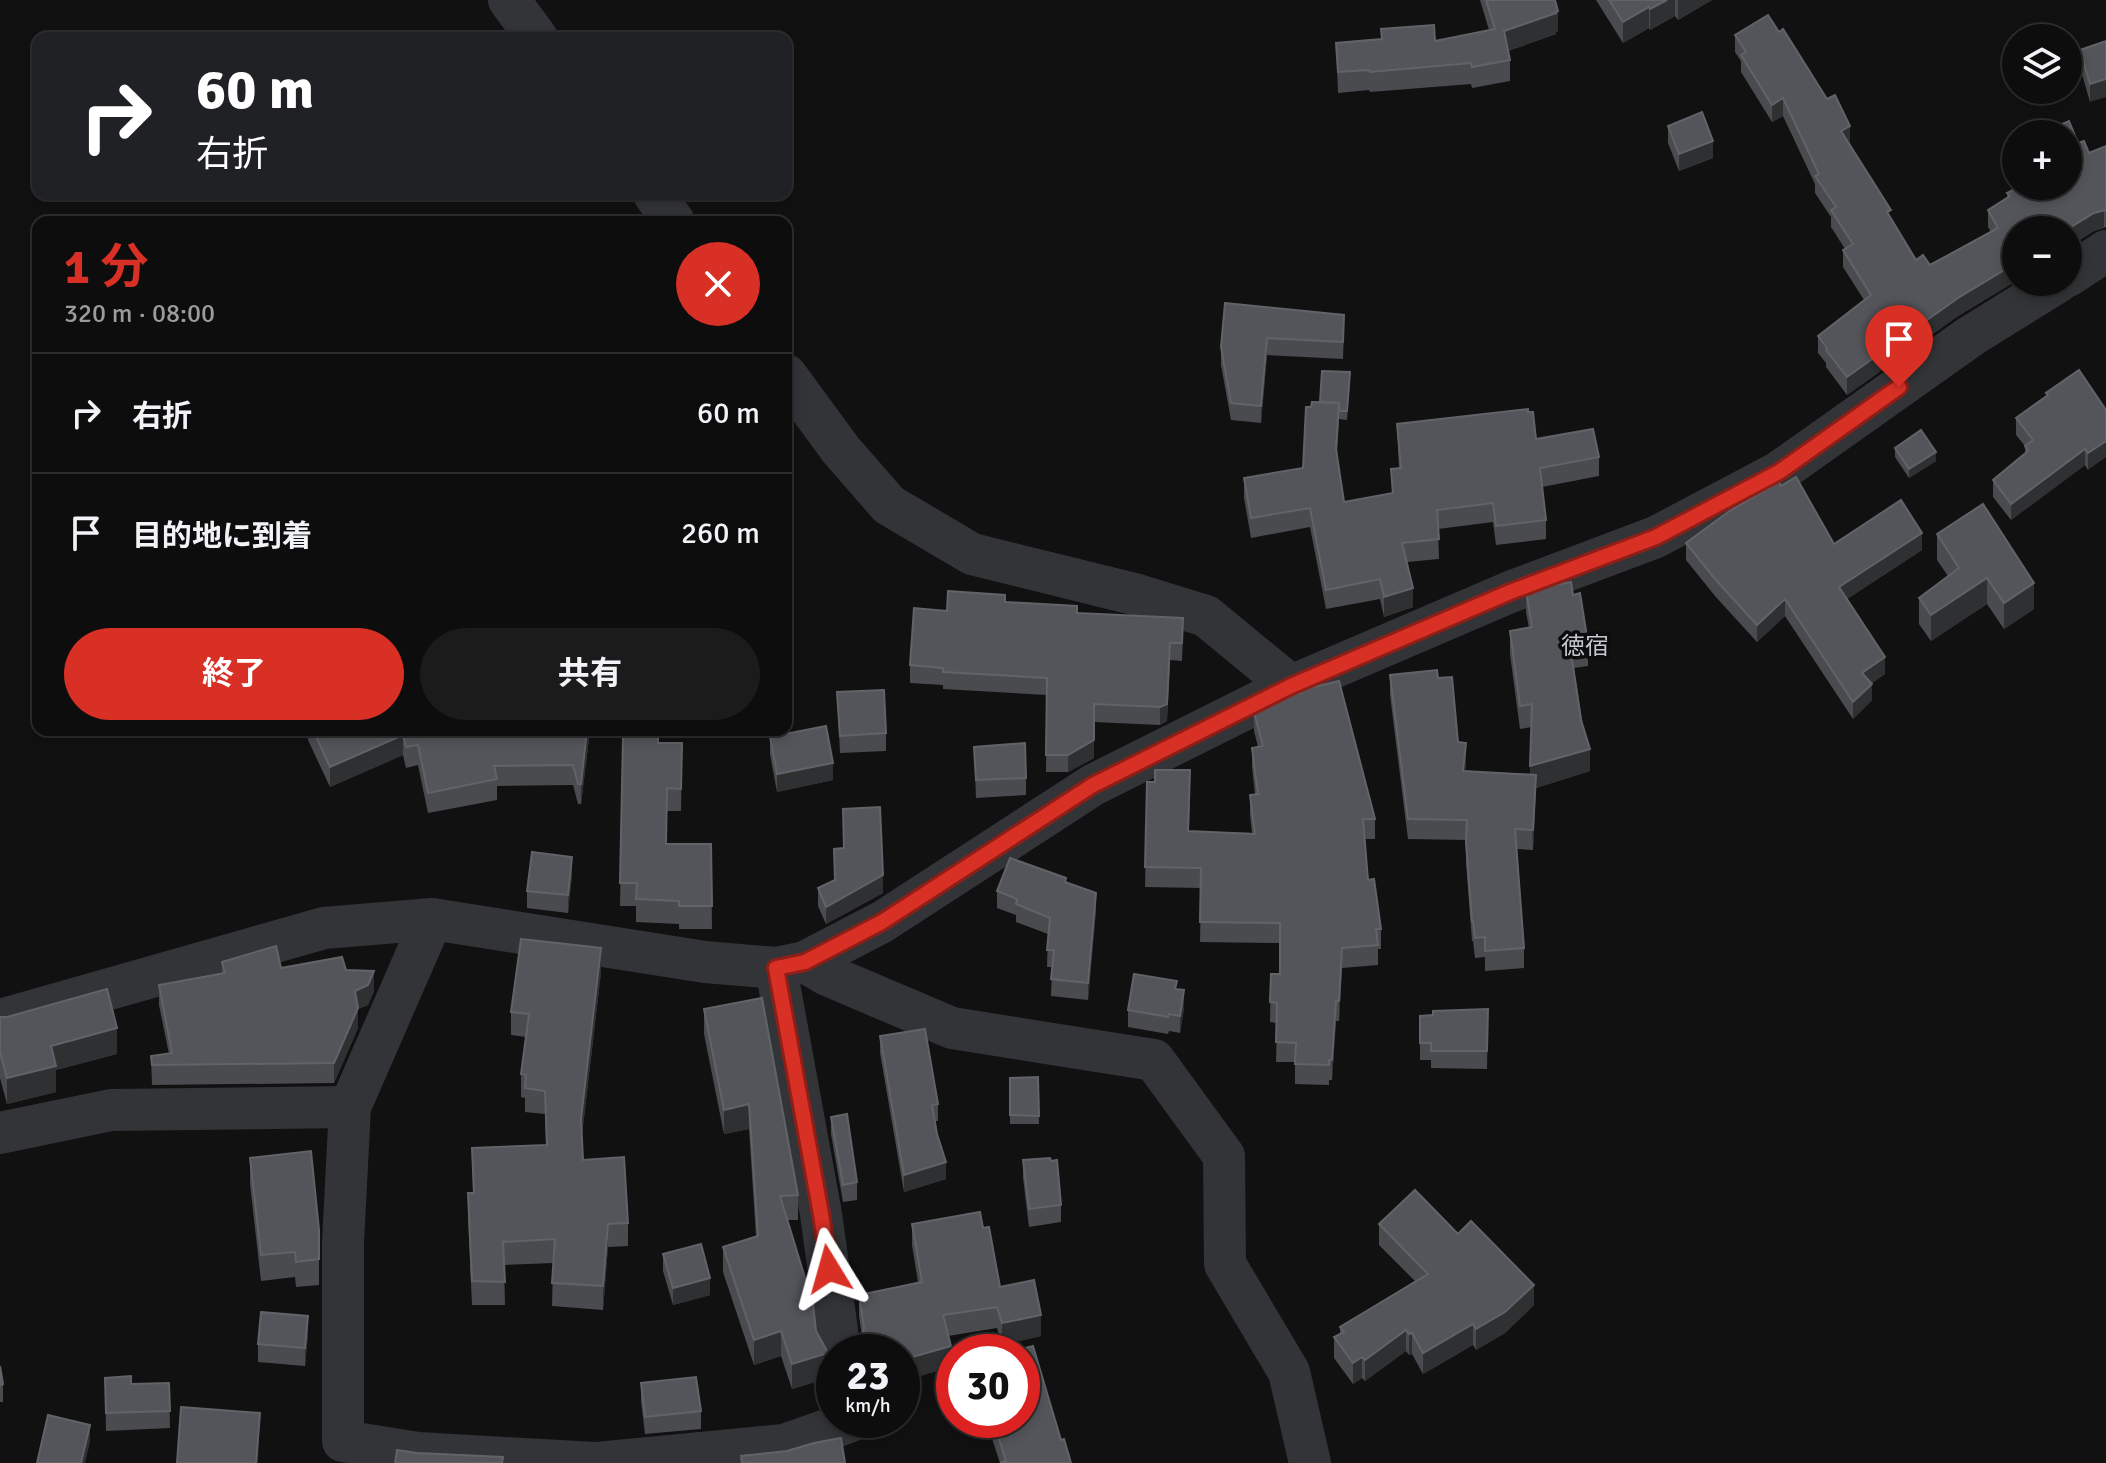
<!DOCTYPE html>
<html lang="ja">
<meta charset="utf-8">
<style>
:root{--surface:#0d0d0e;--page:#1b1b1c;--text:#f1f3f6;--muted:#9a9c9e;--line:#2d2d2e;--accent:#d93025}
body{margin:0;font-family:Signika,"Noto Sans JP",sans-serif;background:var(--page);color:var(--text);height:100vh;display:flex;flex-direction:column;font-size:30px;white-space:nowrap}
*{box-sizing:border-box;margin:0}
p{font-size:26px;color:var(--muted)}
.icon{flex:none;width:44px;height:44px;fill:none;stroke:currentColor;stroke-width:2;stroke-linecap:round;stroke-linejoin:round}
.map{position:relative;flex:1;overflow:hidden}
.panel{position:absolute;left:32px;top:216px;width:760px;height:520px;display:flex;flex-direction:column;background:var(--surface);border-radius:16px;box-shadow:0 4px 12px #0003,0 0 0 2px var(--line)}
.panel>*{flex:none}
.banner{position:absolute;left:32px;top:32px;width:760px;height:168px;border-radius:16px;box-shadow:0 4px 12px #0003,0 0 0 2px var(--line);background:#202124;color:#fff;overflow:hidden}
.fabs{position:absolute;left:2002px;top:24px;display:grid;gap:16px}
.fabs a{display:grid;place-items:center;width:80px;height:80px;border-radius:50%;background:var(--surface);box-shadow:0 4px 12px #0003,0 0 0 2px var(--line);font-size:40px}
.speed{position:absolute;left:816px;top:1334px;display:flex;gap:16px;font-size:40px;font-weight:700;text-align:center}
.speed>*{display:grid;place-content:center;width:104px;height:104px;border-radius:50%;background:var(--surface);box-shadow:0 4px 12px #0003,0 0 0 2px var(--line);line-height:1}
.speed small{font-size:20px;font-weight:400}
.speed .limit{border:12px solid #d22;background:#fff;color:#111}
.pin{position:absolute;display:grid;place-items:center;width:68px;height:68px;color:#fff;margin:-82px -34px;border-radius:50% 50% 50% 0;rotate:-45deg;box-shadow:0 0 8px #0007}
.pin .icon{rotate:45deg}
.me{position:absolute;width:88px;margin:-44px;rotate:352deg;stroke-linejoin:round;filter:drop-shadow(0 0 6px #0008)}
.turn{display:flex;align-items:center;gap:28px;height:168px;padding:0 32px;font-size:36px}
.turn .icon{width:104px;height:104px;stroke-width:2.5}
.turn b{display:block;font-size:56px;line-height:68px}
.round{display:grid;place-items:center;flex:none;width:84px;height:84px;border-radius:42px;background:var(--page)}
.headline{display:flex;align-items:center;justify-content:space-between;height:136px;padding:0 32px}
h1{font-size:48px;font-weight:700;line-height:60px;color:var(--accent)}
.action{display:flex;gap:16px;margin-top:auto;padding:16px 32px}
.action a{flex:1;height:92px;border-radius:48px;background:var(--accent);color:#fff;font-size:32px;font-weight:700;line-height:92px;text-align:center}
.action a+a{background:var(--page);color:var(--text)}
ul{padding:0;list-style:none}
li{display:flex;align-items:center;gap:24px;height:120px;padding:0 32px;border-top:2px solid var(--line)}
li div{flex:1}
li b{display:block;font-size:30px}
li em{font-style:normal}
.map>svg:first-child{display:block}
</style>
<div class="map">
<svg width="2106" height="1463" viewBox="0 0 2106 1463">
<rect width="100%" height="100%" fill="#111112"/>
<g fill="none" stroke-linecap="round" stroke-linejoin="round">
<g stroke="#323437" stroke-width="42">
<polyline points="509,0 537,38"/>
<polyline points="654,194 674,222"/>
<polyline points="2068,276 2106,251"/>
<polyline points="786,375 841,450 889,505 972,554 1138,595 1206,616 1291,686"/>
<polyline points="432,919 350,1107 343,1242 343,1441 418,1453 595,1463"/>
<polyline points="805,962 827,975 952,1028 1154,1060 1224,1156 1225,1264 1289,1372 1310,1463"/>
<polyline points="776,968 821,1214 840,1352"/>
<polyline points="0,1020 324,928 432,919 705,962 776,968 805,962 882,922 1093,785 1291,686 1510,592 1656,537 1779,472 1971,336 2058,282"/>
<polyline points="0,1133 111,1110 350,1107"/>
<polyline points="597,1463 784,1445 849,1422 849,1420"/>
</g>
</g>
<g fill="#4a4b4f">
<polygon points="1480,0 1555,0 1558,31 1556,32 1556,34 1508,51 1510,60 1510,81 1472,88 1471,84 1370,92 1369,90 1338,93 1336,43 1381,39 1381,29 1435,41 1489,30"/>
<polygon points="1596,0 1712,0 1678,20 1675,16 1650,30 1649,28 1623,43"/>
<polygon points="1735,35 1850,144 1891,219 1916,260 1930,265 1991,232 1988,227 1988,210 2007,197 2007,193 2068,186 2078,143 2089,153 2106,146 2106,227 2094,231 2073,244 2016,230 2016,281 1958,316 1847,395 1826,367 1826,363 1818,353 1818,336 1864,300 1843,267 1843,250 1845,249 1831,227 1831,217 1815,193 1815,184 1783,116 1772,122 1741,72 1741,61 1735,52"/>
<polygon points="2106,41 2090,102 2080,67 2080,50"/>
<polygon points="1668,126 1713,158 1679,171 1668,143"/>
<polygon points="1225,303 1344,332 1343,359 1267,355 1261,423 1231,420 1221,365 1221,347"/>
<polygon points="1350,381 1347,420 1339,419 1337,455 1344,502 1392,494 1391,469 1399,468 1397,424 1536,439 1599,457 1599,476 1542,487 1546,520 1546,539 1496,545 1493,522 1438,529 1439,559 1407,562 1413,607 1384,617 1380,599 1326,609 1310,527 1251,538 1244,498 1244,478 1303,468 1311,407"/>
<polygon points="2046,393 2106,410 2088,470 2085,465 2011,520 1993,497 1993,480 2025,454 2025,446 2016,435 2016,418 2046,397"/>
<polygon points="1895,448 1936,461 1909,478 1895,457"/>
<polygon points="1781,486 1834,544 1922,550 1847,599 1885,674 1872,683 1872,700 1853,719 1785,616 1757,642 1715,596 1686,560 1686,543"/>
<polygon points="1937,534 2034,609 2004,629 1987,604 1931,641 1919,624 1919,598 1948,576 1937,560"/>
<polygon points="1526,590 1573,595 1588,643 1588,666 1574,668 1590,771 1536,788 1533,850 1517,849 1524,948 1524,968 1485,971 1485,957 1475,958 1473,941 1472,941 1466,863 1466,840 1408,839 1390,695 1390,675 1438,678 1458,742 1466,763 1465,771 1530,774 1532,727 1520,729 1510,654 1510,631 1529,628 1526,612"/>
<polygon points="1005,602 1077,613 1183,635 1182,661 1170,660 1167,721 1160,725 1094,722 1094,758 1068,772 1046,772 1047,695 943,689 943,685 910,683 910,665 947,611"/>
<polygon points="837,692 886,733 886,751 840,753"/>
<polygon points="1254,712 1375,819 1375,839 1365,839 1368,880 1381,929 1381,949 1378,949 1378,965 1342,968 1339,1021 1336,1021 1332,1080 1329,1080 1329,1085 1295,1084 1295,1062 1276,1062 1277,1023 1270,1022 1271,974 1280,974 1280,943 1200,942 1201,888 1145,887 1147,782 1190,790 1189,831 1252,833 1250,815 1250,795 1255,794 1252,767 1252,748 1258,747 1254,731"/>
<polygon points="308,730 590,730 581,804 578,804 573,785 497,786 497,800 428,813 418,765 406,768 403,755 330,787 308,740"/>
<polygon points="623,737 658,743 682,743 681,811 667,811 666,844 711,844 712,929 679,929 679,924 636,922 636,906 620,906"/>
<polygon points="770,737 833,780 777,792 770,754"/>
<polygon points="974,747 1026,778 1026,795 976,798"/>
<polygon points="843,809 883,893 826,924 818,906 818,888 834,880 843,848"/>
<polygon points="572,874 568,913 527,908 527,891"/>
<polygon points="1066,882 1096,910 1088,1000 1051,996 1052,967 1047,967 1048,934 1016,922 1016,915 997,908 997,891"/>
<polygon points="222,962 281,968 346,970 374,991 368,1005 358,1009 358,1028 334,1083 152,1085 151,1056 169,1054 159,1005 159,985 222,973"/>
<polygon points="601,972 582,1135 583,1160 628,1223 628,1246 608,1247 603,1310 552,1306 553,1263 504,1265 505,1305 472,1305 468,1217 468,1193 473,1193 472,1148 546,1145 545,1114 525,1112 525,1098 521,1097 521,1074 526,1037 511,1035 511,1012"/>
<polygon points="1177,990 1184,1008 1180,1033 1169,1031 1168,1034 1128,1027 1128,1010"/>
<polygon points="704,1009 798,1195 798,1220 787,1220 828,1378 792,1389 781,1356 754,1365 723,1272 723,1247 756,1236 749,1129 724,1134 704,1034"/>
<polygon points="1488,1009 1487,1069 1431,1068 1431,1060 1420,1060 1420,1016 1433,1015"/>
<polygon points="0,1017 117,1054 56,1070 56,1092 7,1104 0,1078"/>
<polygon points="880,1036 938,1104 938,1121 935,1121 946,1179 904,1192 880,1053"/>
<polygon points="1038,1077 1039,1124 1010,1124 1010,1078"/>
<polygon points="831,1117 857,1182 857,1200 843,1202 831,1134"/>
<polygon points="250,1158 319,1230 319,1285 296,1287 295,1277 261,1281 250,1184"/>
<polygon points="1023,1160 1051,1161 1061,1205 1061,1222 1029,1227 1023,1178"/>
<polygon points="912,1224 983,1228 1000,1287 1041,1336 1002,1345 997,1328 948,1336 951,1367 902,1381 902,1352 861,1352 862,1337 859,1316 859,1295 918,1282 912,1245"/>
<polygon points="1379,1224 1458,1234 1534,1305 1505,1333 1476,1350 1473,1345 1423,1374 1412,1354 1409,1355 1406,1351 1365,1381 1362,1378 1353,1384 1334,1358 1334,1337 1340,1334 1340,1327 1415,1281 1379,1245"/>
<polygon points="663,1254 710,1295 673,1305 663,1271"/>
<polygon points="308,1334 305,1366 258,1362 258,1344"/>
<polygon points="0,1366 3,1384 3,1402 0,1402"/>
<polygon points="105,1378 131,1384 169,1383 170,1428 106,1431"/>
<polygon points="641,1383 701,1411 701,1429 645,1434 641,1401"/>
<polygon points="986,1420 1022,1420 1061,1440 1000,1463"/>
</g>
<g fill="#2f3032">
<polygon points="1667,0 1675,0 1675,16 1650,30 1650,9"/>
<polygon points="1678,0 1712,0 1678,20"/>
<polygon points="1649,7 1649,28 1623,43 1623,22"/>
<polygon points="1558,11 1558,31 1556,32 1556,34 1504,52 1504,31"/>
<polygon points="2106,79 2106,97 2090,102 2090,84"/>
<polygon points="1783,98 1783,116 1772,122 1772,105"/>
<polygon points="1850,126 1850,144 1841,131"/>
<polygon points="1713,141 1713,158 1679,171 1679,154"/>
<polygon points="2104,210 2104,227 2094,231 2068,246 2068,230 2066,230 2094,213"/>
<polygon points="2016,263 2016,281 1958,316 1847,395 1847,377 1958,298"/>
<polygon points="1267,338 1267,355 1261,423 1261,406"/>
<polygon points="2106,441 2106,457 2088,470 2088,453"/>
<polygon points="2085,449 2085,465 2011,520 2011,504"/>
<polygon points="1936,452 1936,461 1909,478 1909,469"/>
<polygon points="1922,533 1922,550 1839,604 1839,587"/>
<polygon points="1987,578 1987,604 1931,641 1931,615"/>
<polygon points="2034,583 2034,609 2004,629 2004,603"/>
<polygon points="1413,588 1413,607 1384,617 1384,597"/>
<polygon points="1785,599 1785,616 1757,642 1757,625"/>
<polygon points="1170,643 1167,721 1160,725 1160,707"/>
<polygon points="1885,657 1885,674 1862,690 1862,673"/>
<polygon points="1872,684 1872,700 1853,719 1853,702"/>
<polygon points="1094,704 1094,758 1068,772 1068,755"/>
<polygon points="587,730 590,730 581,804 581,784"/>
<polygon points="403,735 403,755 330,787 330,767"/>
<polygon points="1466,743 1466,763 1463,791 1463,771"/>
<polygon points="1590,749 1590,771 1536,788 1533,850 1530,766"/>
<polygon points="833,763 833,780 777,792 777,774"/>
<polygon points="572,857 572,874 568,913 568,895"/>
<polygon points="883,875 883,893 826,924 826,907"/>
<polygon points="1096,893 1096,910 1088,1000 1088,983"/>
<polygon points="601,948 601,972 581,1142 581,1119"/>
<polygon points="1342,948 1342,968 1339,1021 1339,1001"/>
<polygon points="374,971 374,991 368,1005 358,1009 358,1028 334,1083 334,1063 355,991"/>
<polygon points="1184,990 1184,1008 1180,1033 1180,1016"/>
<polygon points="1336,1001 1336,1021 1332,1080 1332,1060"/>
<polygon points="117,1028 117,1054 56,1070 56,1092 7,1104 7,1078 51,1046"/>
<polygon points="749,1104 749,1129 724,1134 724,1110"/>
<polygon points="946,1162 946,1179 904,1192 904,1175"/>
<polygon points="608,1224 608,1247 603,1310 603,1286"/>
<polygon points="710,1278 710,1295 673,1305 673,1288"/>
<polygon points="1534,1285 1534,1305 1505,1333 1476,1350 1476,1329"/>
<polygon points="1041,1315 1041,1336 1002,1345 1002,1323"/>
<polygon points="308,1316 308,1334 305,1366 305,1348"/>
<polygon points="1473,1324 1473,1345 1423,1374 1423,1353"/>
<polygon points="1406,1330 1406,1351 1365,1381 1365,1360"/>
<polygon points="781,1331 781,1356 754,1365 754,1340"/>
<polygon points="1412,1333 1412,1354 1409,1355 1409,1334"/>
<polygon points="865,1345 865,1352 861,1352 861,1346"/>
<polygon points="951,1346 951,1367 902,1381 902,1360"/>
<polygon points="828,1353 828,1378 792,1389 792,1364"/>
<polygon points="1362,1357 1362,1378 1353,1384 1353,1363"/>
<polygon points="260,1413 258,1463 256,1463"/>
<polygon points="90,1425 90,1442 85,1463 81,1463"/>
</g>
<g fill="#53555a" stroke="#606368" stroke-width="2">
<polygon points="1486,0 1555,0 1558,11 1555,12 1556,13 1504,31 1510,60 1472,67 1471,63 1370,72 1369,70 1338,72 1336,43 1382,39 1381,29 1434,25 1435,41 1495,29"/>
<polygon points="1609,0 1667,0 1650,9 1649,7 1623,22"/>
<polygon points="1768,15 1779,32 1783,29 1827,99 1835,95 1850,126 1841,131 1891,210 1887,212 1916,260 1923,255 1930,265 1998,228 1988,210 2010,196 2007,193 2020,186 2068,186 2068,134 2039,134 2069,121 2078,143 2084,141 2089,153 2106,146 2106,210 2094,213 2066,230 2016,230 2016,263 1958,298 1847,377 1826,350 1827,348 1818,336 1871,295 1843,250 1853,244 1831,210 1836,207 1815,176 1819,174 1783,98 1772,105 1741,55 1746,52 1735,35"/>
<polygon points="2106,41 2106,79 2090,84 2080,50"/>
<polygon points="1702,112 1713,141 1679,154 1668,126"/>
<polygon points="1225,303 1344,315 1343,342 1267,338 1261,406 1231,403 1221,347"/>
<polygon points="2079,370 2106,410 2106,441 2088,453 2085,449 2011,504 1993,480 2028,451 2025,446 2033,440 2016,418 2048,395 2046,393"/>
<polygon points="1322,371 1350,372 1347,411 1339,411 1339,403 1320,402"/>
<polygon points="1312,402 1339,403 1336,449 1344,502 1393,493 1391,469 1401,468 1397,424 1528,409 1528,412 1533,412 1536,439 1593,429 1599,457 1540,468 1546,520 1496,526 1493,503 1437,510 1439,539 1402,543 1413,588 1384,597 1380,579 1326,590 1310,508 1251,518 1244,478 1303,468 1306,407 1311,407"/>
<polygon points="1921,430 1936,452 1909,469 1895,448"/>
<polygon points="1796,477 1834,544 1901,500 1922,533 1839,587 1885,657 1862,673 1872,684 1853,702 1785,599 1757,625 1715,579 1686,543 1728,512 1779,482 1781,486"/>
<polygon points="1983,504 2034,583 2004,603 1987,578 1931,615 1919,598 1959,568 1937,534"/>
<polygon points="1571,582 1573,595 1580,593 1588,643 1570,646 1581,720 1590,749 1530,766 1532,704 1520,706 1510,631 1532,627 1526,590"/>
<polygon points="948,591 1005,595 1005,602 1077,606 1077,613 1183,618 1182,643 1170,643 1167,704 1160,707 1094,704 1094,740 1068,755 1046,755 1047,678 943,672 943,668 910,665 914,608 947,611"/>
<polygon points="1437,670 1438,678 1452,677 1458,742 1466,743 1463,771 1536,775 1533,830 1515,829 1524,948 1485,951 1485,937 1475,938 1473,921 1472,921 1466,843 1467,820 1408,819 1390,675"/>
<polygon points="1339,681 1375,819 1363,819 1368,880 1374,879 1381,929 1376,929 1378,945 1342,948 1339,1001 1336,1001 1332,1060 1329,1060 1329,1065 1295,1064 1296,1043 1276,1042 1277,1003 1270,1002 1271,974 1280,974 1280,923 1200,922 1201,868 1145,867 1147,782 1155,782 1155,770 1190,770 1188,831 1255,834 1250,795 1258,794 1252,748 1263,746 1254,712 1288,695 1302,693 1301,690"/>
<polygon points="884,690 886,733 840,736 837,692"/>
<polygon points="826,726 833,763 777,774 770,737"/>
<polygon points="313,730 587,730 581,784 578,784 573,765 494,766 497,779 428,793 418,745 406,747 403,735 330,767"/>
<polygon points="623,737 658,737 658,743 682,743 681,789 667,788 666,844 711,844 712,906 679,906 679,901 636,899 637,883 620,883"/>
<polygon points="1025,743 1026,778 976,780 974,747"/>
<polygon points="880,807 883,875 826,907 818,888 835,880 834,849 844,848 843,809"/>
<polygon points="532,852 572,857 568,895 527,891"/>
<polygon points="1010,858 1066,878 1065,882 1096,893 1088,983 1051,979 1054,950 1047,950 1050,918 1016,904 1017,899 997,891"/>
<polygon points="521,939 601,948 581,1119 583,1160 624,1157 628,1223 608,1224 603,1286 552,1283 555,1239 503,1242 505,1282 472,1281 468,1193 474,1193 472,1148 547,1145 545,1091 525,1088 526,1075 521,1074 529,1014 511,1012"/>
<polygon points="276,946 281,968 342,957 346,970 374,971 368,985 355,991 358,1008 334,1063 152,1065 151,1056 172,1053 159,985 225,973 222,962"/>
<polygon points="1134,974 1177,981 1175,989 1184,990 1180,1016 1169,1014 1168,1017 1128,1010"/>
<polygon points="107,989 117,1028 51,1046 56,1066 7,1078 0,1052 0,1017 7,1017"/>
<polygon points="762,998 798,1195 780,1196 813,1304 816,1331 828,1353 792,1364 781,1331 754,1340 723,1247 758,1236 749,1104 724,1110 704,1009"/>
<polygon points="1488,1009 1487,1051 1431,1051 1431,1043 1420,1043 1420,1016 1433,1015 1433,1011"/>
<polygon points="925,1029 938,1104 932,1105 937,1134 946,1162 904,1175 880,1036"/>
<polygon points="1038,1077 1039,1116 1010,1115 1010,1078"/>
<polygon points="847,1114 857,1182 843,1185 831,1117"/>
<polygon points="311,1151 319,1230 319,1259 296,1262 295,1252 261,1255 250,1158"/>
<polygon points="1050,1158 1051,1161 1057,1160 1061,1205 1029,1209 1023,1160"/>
<polygon points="1415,1190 1458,1234 1471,1221 1534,1285 1505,1312 1476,1329 1473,1324 1423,1353 1412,1333 1409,1334 1406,1330 1365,1360 1362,1357 1353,1363 1334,1337 1344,1332 1340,1327 1428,1274 1379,1224"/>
<polygon points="980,1212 983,1228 989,1227 1000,1287 1034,1280 1041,1315 1002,1323 997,1307 943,1315 951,1346 902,1360 902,1352 866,1352 865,1345 861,1346 864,1328 859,1295 922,1282 912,1224"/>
<polygon points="701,1244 710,1278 673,1288 663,1254"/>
<polygon points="261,1312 308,1316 305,1348 258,1344"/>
<polygon points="1033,1346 1061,1440 1064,1439 1071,1463 1000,1463 1006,1461 993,1420 1022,1420 1022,1352 1011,1352"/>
<polygon points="0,1366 3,1384 0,1385"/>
<polygon points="131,1376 131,1384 169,1383 170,1411 106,1413 105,1378"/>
<polygon points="696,1377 701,1411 645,1417 641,1383"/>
<polygon points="181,1407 260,1413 256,1463 177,1463"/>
<polygon points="48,1415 90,1425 81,1463 37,1463"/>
<polygon points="841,1438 845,1463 742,1463 741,1456 787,1451 814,1443"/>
<polygon points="397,1450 417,1453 503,1457 502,1463 395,1463"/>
</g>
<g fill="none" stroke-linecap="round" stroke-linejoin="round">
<defs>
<polyline id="route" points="829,1269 821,1214 776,968 805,962 882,922 1093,785 1291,686 1510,592 1656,537 1779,472 1899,387"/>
</defs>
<use href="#route" stroke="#8d1f18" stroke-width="20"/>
<use href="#route" stroke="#d93025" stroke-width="14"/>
</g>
<g text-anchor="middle" stroke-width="7" stroke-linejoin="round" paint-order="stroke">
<g font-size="24" fill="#c4c8ce" stroke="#0c0c0d">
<text x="1585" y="654">徳宿</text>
</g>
</g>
</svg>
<div class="fabs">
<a><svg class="icon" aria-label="layers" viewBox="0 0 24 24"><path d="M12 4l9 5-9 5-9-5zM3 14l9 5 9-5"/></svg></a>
<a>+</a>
<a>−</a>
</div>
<div class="speed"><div>23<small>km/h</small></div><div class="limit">30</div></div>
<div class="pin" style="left:1899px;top:387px;background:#d93025"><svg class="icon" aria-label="arrive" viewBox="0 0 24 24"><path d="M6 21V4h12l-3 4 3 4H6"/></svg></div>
<svg class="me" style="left:829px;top:1269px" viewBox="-20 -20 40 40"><path d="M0-17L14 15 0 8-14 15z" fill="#d93025" stroke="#fff" stroke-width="4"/></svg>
<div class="banner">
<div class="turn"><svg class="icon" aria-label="right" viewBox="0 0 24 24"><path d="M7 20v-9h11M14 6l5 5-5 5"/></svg><div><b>60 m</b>右折</div></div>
</div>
<section class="panel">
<div class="headline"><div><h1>1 分</h1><p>320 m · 08:00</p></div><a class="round" style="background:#d93025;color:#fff"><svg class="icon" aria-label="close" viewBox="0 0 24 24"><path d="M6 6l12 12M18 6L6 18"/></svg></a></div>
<ul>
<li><svg class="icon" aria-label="right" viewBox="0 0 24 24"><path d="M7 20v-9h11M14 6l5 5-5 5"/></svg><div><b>右折</b></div><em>60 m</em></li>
<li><svg class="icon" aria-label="arrive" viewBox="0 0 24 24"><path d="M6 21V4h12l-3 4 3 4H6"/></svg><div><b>目的地に到着</b></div><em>260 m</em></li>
</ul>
<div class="action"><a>終了</a><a>共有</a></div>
</section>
</div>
